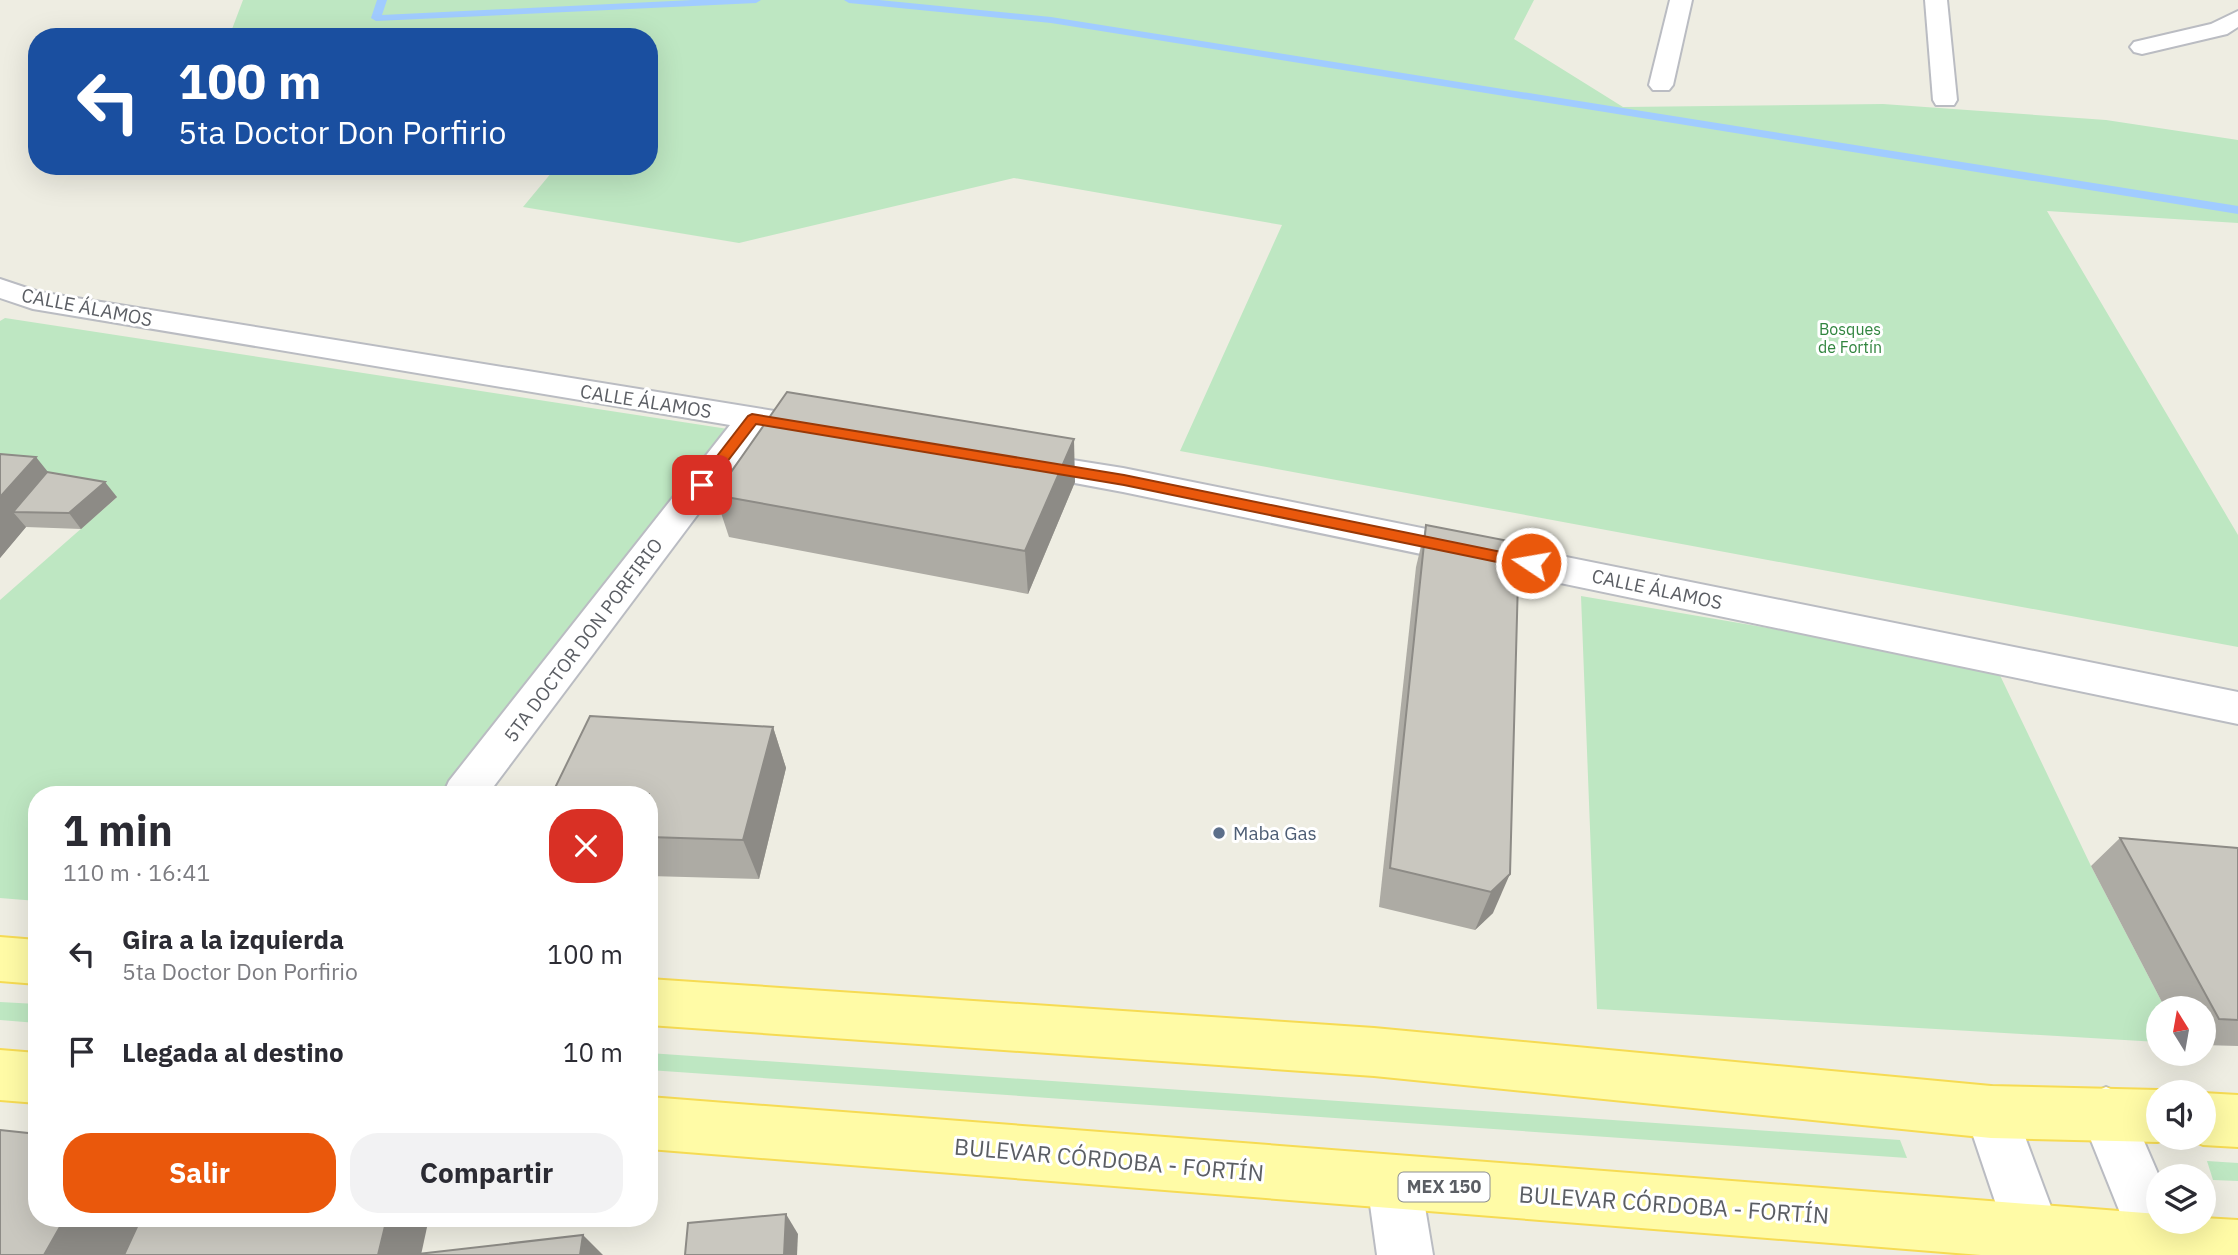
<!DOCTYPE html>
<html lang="es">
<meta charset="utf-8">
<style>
:root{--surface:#fff;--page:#f2f2f3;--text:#2b2b33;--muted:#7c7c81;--accent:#ea580c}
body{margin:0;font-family:"IBM Plex Sans",sans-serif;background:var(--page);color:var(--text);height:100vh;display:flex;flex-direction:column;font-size:26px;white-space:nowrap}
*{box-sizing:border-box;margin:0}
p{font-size:23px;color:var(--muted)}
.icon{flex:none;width:38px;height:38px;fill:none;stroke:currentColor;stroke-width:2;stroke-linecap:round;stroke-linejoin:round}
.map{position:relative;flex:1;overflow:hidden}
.side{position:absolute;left:28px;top:786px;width:630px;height:441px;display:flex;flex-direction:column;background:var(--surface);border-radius:28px;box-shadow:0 7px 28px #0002}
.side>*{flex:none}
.guide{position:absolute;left:28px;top:28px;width:630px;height:147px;border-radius:28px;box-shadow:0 7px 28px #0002;background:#1a4fa0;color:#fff;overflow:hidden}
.needle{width:46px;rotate:349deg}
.buttons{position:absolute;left:2146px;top:996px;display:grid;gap:14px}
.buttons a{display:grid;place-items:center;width:70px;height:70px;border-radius:50%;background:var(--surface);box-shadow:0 7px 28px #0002;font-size:35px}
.pin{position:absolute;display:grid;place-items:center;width:60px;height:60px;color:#fff;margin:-30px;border-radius:14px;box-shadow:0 4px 10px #0006}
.me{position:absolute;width:77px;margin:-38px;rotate:282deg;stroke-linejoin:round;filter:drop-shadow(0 0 5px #0008)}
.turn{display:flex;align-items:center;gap:24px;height:147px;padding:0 35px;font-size:32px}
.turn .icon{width:91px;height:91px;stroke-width:2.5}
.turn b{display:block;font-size:49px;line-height:60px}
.round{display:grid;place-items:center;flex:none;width:74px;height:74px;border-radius:28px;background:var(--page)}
.summary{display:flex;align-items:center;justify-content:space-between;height:119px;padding:0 35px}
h1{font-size:42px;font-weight:800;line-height:52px}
.primary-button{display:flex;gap:14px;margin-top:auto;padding:14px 35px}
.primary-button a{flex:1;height:80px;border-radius:28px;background:var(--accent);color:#fff;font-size:28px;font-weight:800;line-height:80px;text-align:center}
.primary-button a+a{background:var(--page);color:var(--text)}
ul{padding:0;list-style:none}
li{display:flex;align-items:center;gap:21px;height:98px;padding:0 35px}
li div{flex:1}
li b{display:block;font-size:26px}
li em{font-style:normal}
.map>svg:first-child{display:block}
</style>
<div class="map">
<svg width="2238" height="1255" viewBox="0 0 2238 1255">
<rect width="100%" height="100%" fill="#eeede2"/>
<g fill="#bee7c2">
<polygon points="243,0 1534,0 1514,39 1623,107 1883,104 2106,120 2238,140 2238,223 2047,211 2238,535 2238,647 1180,451 1282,225 1014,178 739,243 523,207 557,166 649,166 649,37 229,37"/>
<polygon points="5,318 728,429 439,794 37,794 37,901 0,898 0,600 116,498 0,476 0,321"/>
<polygon points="1581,596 1996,667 2091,866 2165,1008 2158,1008 2158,1042 1597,1009"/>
<polygon points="0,1002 37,1004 37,1023 0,1020"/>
<polygon points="649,1053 1900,1140 1907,1158 649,1070"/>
<polygon points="2207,1161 2238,1163 2238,1181 2213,1180"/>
</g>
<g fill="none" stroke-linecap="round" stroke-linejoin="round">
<g fill="#a1ccff" fill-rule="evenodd">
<polygon points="377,0 387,0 382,15 693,0 761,0 756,3 376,21 371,18"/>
<polygon points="844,0 879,0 1051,17 2238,206 2238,214 1051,23 849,3"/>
</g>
<defs>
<g id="minor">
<polygon points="1670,0 1692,0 1673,85 1669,90 1653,90 1649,85"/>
<polygon points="1925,0 1947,0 1957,100 1954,105 1936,105 1933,100"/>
<polygon points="2238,11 2238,27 2227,34 2142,54 2134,52 2130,47 2134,42 2211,24"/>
<polygon points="0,279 39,292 818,418 830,421 835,429 830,437 818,440 761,430 488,794 443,794 449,781 730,425 33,309 0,298"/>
<polygon points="1022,452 1123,468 2238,692 2238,724 1123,492 1010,471 1005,463 1010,455"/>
<polygon points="1991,1086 2009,1094 2069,1255 2013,1255 1965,1112 1973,1094"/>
<polygon points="2106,1087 2124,1095 2159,1176 2158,1222 2179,1222 2193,1255 2137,1255 2080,1113 2088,1095"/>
<polygon points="1394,1156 1413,1164 1421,1183 1433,1255 1377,1255 1367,1183 1375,1164"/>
</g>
<g id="major">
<polygon points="0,937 37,940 37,984 0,981"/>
<polygon points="649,979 1374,1028 1991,1086 2158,1090 2162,1092 2158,1092 2158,1138 2168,1138 2158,1142 1991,1138 1374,1076 649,1025"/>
<polygon points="0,1050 37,1053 37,1103 0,1100"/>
<polygon points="2203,1093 2238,1095 2238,1147 2203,1145 2186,1138 2203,1138"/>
<polygon points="649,1097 2158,1214 2158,1222 2203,1222 2203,1218 2238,1220 2238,1255 1981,1255 649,1149"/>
</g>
</defs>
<use href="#minor" stroke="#babcc2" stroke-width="4"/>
<use href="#major" stroke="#f6db53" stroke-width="4"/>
<use href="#minor" fill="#fff" fill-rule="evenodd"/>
<use href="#major" fill="#fffba6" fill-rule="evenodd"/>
</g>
<g fill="#adaba4">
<polygon points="0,454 47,472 117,497 81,529 26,527 0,558"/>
<polygon points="1075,482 1028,594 729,537 715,495"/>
<polygon points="1426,525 1519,543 1493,913 1475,930 1379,907 1416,567"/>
<polygon points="773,727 786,768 759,879 649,876 649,794"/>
<polygon points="2120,838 2238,848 2238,1046 2203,1045 2203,1008 2165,1008 2091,866"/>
</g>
<g fill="#8d8b86">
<polygon points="1074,439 1075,482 1028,594 1025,551"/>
<polygon points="36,457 60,487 13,512 26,527 0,558 0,497"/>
<polygon points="105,482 117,497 81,529 69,513"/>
<polygon points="773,727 786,768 759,879 743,840"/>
<polygon points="1510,874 1493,913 1475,930 1491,892"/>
<polygon points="786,1214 798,1234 797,1255 784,1255"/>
<polygon points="65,1218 148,1218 128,1255 44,1255"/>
<polygon points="387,1218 429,1218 421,1255 378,1255"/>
<polygon points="583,1235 603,1255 580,1255"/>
</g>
<g fill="#c9c7bf" stroke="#8d8b86" stroke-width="2">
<polygon points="787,392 1074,439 1025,551 715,495"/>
<polygon points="0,454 36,457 0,497"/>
<polygon points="47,472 105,482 69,513 13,512"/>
<polygon points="1426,525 1519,543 1510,874 1491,892 1390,868"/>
<polygon points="590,716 773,727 743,840 649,837 649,794 552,794"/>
<polygon points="2120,838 2238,848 2238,1020 2219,1019"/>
<polygon points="0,1130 37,1134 37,1218 65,1218 44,1255 0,1255"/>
<polygon points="786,1214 784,1255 685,1255 688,1223"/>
<polygon points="141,1218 387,1218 378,1255 124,1255"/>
<polygon points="583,1235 580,1255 409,1255"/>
</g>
<polygon fill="#ea580c" stroke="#983908" stroke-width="2" points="752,414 1124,475 1531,558 1539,563 1531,569 1124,485 756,424 707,488 697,488 697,482 748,416"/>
<circle fill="#5c6f8a" stroke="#fff" stroke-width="2.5" cx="1219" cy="833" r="7"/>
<g text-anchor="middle" stroke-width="6" stroke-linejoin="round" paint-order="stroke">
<g font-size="16" fill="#31853f" stroke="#fff">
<text x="1850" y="335">Bosques<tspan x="1850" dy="18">de Fortín</tspan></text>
</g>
<rect fill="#fff" stroke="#8c8e92" stroke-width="2" x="1398.5" y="1172.5" width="91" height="29" rx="5"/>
<g font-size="18" font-weight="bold" fill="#5b5e64">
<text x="1444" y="1193">MEX 150</text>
</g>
<g font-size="19" fill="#5b5e64" stroke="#fff">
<text transform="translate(87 307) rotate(11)" y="7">CALLE ÁLAMOS</text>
<text transform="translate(646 401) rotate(9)" y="7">CALLE ÁLAMOS</text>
<text transform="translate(1657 589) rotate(12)" y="7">CALLE ÁLAMOS</text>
<text transform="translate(583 640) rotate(-53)" y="7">5TA DOCTOR DON PORFIRIO</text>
</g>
<g font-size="19" fill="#4e5e75" stroke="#fff" text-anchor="start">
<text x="1233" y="840">Maba Gas</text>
</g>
<g font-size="23" fill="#5b5e64" stroke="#fff">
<text transform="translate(1109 1160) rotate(5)" y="8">BULEVAR CÓRDOBA - FORTÍN</text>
<text transform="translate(1674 1205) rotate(4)" y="8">BULEVAR CÓRDOBA - FORTÍN</text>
</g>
</g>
</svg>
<div class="buttons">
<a><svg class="needle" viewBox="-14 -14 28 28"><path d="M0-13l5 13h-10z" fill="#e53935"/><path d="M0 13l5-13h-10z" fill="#7c7c81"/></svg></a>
<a><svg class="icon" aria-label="sound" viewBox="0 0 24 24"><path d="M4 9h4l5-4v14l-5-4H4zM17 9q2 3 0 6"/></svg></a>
<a><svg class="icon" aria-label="layers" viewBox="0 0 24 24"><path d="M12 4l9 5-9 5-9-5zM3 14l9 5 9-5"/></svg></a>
</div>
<div class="pin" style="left:702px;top:485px;background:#d93025"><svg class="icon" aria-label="arrive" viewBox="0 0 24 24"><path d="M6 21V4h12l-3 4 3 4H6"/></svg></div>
<svg class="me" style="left:1531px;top:563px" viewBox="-20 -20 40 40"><circle r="17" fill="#ea580c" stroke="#fff" stroke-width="3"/><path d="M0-11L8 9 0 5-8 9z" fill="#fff"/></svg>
<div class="guide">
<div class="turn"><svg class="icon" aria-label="left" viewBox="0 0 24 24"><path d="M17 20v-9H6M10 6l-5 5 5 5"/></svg><div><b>100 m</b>5ta Doctor Don Porfirio</div></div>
</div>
<section class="side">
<div class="summary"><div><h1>1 min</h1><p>110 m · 16:41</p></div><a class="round" style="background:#d93025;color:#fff"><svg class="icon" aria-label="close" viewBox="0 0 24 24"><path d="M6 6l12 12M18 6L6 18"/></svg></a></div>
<ul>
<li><svg class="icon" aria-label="left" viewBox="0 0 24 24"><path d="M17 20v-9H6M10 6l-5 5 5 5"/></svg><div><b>Gira a la izquierda</b><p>5ta Doctor Don Porfirio</p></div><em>100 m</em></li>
<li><svg class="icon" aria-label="arrive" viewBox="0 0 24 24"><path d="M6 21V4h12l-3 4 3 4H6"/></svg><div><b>Llegada al destino</b></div><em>10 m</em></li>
</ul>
<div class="primary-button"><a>Salir</a><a>Compartir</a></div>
</section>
</div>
